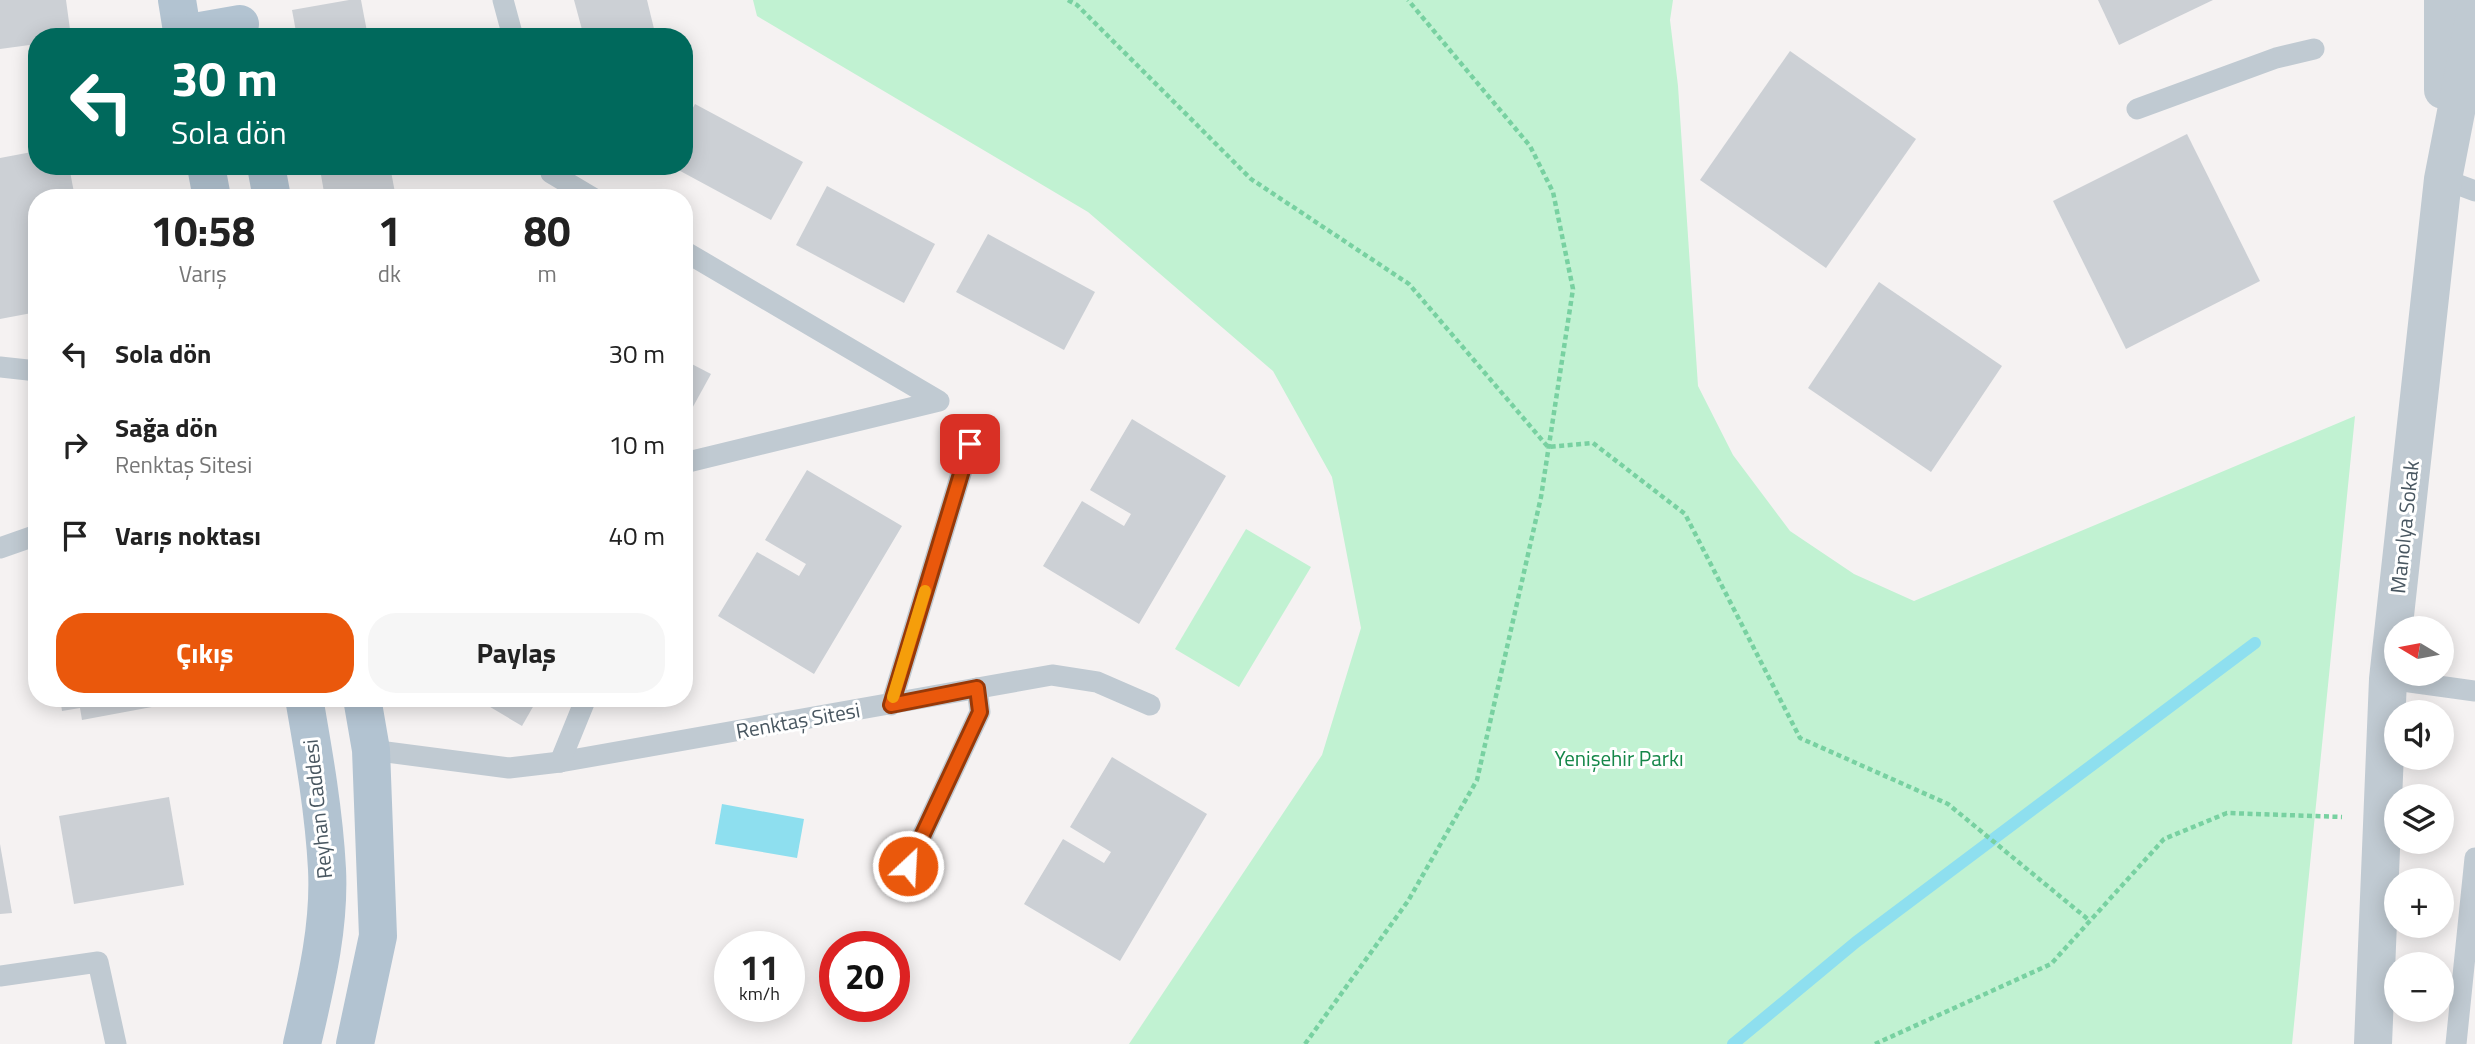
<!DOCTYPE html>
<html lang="tr">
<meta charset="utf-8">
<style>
:root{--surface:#fff;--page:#f6f6f6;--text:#222;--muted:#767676;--accent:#ea580c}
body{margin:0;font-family:"Titillium Web",sans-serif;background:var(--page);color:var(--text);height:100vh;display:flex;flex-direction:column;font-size:26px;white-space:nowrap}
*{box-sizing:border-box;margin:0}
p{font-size:23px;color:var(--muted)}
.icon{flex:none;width:38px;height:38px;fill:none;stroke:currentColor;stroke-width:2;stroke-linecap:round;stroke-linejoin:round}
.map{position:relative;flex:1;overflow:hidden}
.sheet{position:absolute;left:28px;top:189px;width:665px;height:518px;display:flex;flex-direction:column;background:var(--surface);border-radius:28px;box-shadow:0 4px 18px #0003}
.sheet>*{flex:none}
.hud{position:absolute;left:28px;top:28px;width:665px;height:147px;border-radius:28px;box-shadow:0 4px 18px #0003;background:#00695c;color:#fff;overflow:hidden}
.needle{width:46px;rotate:280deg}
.fabs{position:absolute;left:2384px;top:616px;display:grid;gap:14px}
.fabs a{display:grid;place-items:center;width:70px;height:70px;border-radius:50%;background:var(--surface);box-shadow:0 4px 18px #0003;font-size:35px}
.speed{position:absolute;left:714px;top:931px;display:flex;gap:14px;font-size:35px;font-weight:700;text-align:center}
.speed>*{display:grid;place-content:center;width:91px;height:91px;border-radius:50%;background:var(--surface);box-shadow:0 4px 18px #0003;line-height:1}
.speed small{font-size:18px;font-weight:400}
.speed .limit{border:10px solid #d22;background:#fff;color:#111}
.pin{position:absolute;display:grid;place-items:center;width:60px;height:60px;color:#fff;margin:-30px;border-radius:14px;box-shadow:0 4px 10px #0006}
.me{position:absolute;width:77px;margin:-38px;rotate:25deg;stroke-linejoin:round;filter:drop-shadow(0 0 5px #0008)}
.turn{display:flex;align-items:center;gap:24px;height:147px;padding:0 28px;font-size:32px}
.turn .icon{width:91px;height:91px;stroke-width:2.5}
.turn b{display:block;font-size:49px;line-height:60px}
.eta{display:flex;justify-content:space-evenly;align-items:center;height:119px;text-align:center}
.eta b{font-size:42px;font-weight:700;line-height:49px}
.action{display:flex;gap:14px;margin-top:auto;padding:14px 28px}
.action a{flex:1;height:80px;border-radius:28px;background:var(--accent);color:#fff;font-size:28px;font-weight:700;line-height:80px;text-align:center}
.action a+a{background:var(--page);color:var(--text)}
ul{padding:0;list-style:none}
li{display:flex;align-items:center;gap:21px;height:91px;padding:0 28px}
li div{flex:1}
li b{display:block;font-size:26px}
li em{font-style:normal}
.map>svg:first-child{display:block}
</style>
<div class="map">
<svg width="2475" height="1044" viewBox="0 0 2475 1044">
<rect width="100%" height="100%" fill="#f5f2f2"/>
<g fill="#c1f2d2">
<polygon points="753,0 1673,0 1670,20 1678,86 1698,386 1733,455 1790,531 1854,574 1914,601 2355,416 2292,1044 1129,1044 1322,755 1361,628 1332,477 1273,371 1088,212 757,16"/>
<polygon points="1246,529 1311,567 1239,687 1175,649"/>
</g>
<polygon fill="#8edfef" points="722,804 804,819 797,858 715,844"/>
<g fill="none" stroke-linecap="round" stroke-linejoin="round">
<polyline stroke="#8edfef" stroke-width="12" points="1733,1044 1856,942 2255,643"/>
</g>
<g fill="#ccd0d5">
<polygon points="0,0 66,0 71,37 37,37 37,44 0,49"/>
<polygon points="349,0 361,0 368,37 297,37 292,10"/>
<polygon points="574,0 647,0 656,37 584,37"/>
<polygon points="2098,0 2213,0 2119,45"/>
<polygon points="1790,51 1916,139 1826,268 1700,180"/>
<polygon points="695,104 803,162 771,220 671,166 684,166 684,124"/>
<polygon points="2187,134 2260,281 2126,349 2053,201"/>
<polygon points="37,151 37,166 69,166 75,198 37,198 37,312 0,319 0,158"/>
<polygon points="368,166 390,166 396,198 325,198 321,175"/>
<polygon points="827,186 935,244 904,303 796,245"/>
<polygon points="988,234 1095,292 1064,350 956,292"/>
<polygon points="1879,282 2002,366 1931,472 1808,388"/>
<polygon points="684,360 711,374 684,423"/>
<polygon points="1132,419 1226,476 1139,624 1043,566 1082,501 1124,526 1131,514 1090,490"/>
<polygon points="807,470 902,526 814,674 718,616 757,552 799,576 806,564 765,540"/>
<polygon points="60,698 167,698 168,704 82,720 80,708 62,711"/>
<polygon points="475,698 538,698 522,726"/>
<polygon points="1112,757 1207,814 1120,961 1024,904 1063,839 1104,863 1111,852 1070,827"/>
<polygon points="169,797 184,885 74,904 59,816"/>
<polygon points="0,844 12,913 0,914"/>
</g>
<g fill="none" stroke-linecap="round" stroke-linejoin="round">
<g stroke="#78d1a1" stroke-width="4.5" stroke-dasharray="5 3.5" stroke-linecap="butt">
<polyline points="1068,0 1077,5 1251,179 1409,284 1548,447 1593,443 1685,514 1800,738 1948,804 2090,921"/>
<polyline points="1305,1044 1408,901 1477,780 1541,497 1573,289 1553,192 1530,146 1408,0"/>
<polyline points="1875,1044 2051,964 2164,839 2227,813 2342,817"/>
</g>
<g stroke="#c0cad2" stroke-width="21">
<polyline points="503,0 513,37"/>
<polyline points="2137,109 2276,58 2314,49"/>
<polyline points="550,166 551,173 593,198"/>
<polyline points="2443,179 2475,191"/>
<polyline points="684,251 939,401 684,463"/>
<polyline points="0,367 37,371"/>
<polyline points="0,548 37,535"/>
<polyline points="2388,679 2475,691"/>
<polyline points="891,705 970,444"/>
<polyline points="371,750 509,768 560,762 1052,675 1097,682 1150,705"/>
<polyline points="560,762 586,698"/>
<polyline points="908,866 980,712 977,688"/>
<polyline points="0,976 98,962 116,1044"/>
<polyline points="2456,1044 2475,858"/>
</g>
<g stroke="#c0cad2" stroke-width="38">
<polyline points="2443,90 2443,0"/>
<polyline points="2373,1044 2388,679 2443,179 2475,14"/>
</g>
<g stroke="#b2c3d1" stroke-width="38">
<polyline points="177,0 183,37"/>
<polyline points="183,34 240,24"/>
<polyline points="206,166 212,198"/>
<polyline points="266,166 272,198"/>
<path d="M302,1044c13,-57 28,-116 25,-175 -3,-57 -13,-114 -23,-171"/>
<polyline points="355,1044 378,936 371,750 362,698"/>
</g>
</g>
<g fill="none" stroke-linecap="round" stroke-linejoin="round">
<defs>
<polyline id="route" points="908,866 980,712 977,688 891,705 970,444"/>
</defs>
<use href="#route" stroke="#983908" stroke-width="18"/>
<use href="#route" stroke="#ea580c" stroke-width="12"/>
<polyline stroke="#f59e0b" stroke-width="12" points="893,697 925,591"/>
</g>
<g text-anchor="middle" stroke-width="6" stroke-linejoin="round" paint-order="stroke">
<g font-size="21" fill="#495761" stroke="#fff">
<text transform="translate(2405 527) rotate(-84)" y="7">Manolya Sokak</text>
<text transform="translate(798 721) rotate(-10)" y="7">Renktaş Sitesi</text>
<text transform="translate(318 809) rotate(-96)" y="7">Reyhan Caddesi</text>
</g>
<g font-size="21" fill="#158749" stroke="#fff">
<text x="1619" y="766">Yenişehir Parkı</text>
</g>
</g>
</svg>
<div class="fabs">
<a><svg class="needle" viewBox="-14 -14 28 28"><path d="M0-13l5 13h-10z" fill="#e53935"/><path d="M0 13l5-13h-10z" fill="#767676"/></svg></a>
<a><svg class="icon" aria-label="sound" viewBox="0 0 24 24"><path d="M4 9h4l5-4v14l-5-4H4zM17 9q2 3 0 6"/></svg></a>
<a><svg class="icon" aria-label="layers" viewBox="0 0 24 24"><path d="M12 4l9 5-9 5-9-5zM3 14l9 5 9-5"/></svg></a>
<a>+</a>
<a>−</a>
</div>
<div class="speed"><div>11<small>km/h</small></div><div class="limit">20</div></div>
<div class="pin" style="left:970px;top:444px;background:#d93025"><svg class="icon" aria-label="arrive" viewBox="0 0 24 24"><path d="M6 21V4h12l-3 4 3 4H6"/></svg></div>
<svg class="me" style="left:908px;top:866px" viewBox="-20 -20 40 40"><circle r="17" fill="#ea580c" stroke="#fff" stroke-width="3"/><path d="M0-11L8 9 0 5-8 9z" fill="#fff"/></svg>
<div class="hud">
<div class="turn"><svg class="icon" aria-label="left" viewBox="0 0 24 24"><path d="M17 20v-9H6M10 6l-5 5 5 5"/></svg><div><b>30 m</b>Sola dön</div></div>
</div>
<section class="sheet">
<div class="eta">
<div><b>10:58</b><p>Varış</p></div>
<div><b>1</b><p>dk</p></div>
<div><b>80</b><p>m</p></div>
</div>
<ul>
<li><svg class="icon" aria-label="left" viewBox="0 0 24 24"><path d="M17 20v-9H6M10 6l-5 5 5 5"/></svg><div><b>Sola dön</b></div><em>30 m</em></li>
<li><svg class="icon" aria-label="right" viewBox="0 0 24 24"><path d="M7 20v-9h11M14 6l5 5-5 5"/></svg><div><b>Sağa dön</b><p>Renktaş Sitesi</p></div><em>10 m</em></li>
<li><svg class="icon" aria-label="arrive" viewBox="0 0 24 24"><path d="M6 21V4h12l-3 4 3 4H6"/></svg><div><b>Varış noktası</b></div><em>40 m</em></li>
</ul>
<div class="action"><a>Çıkış</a><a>Paylaş</a></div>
</section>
</div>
